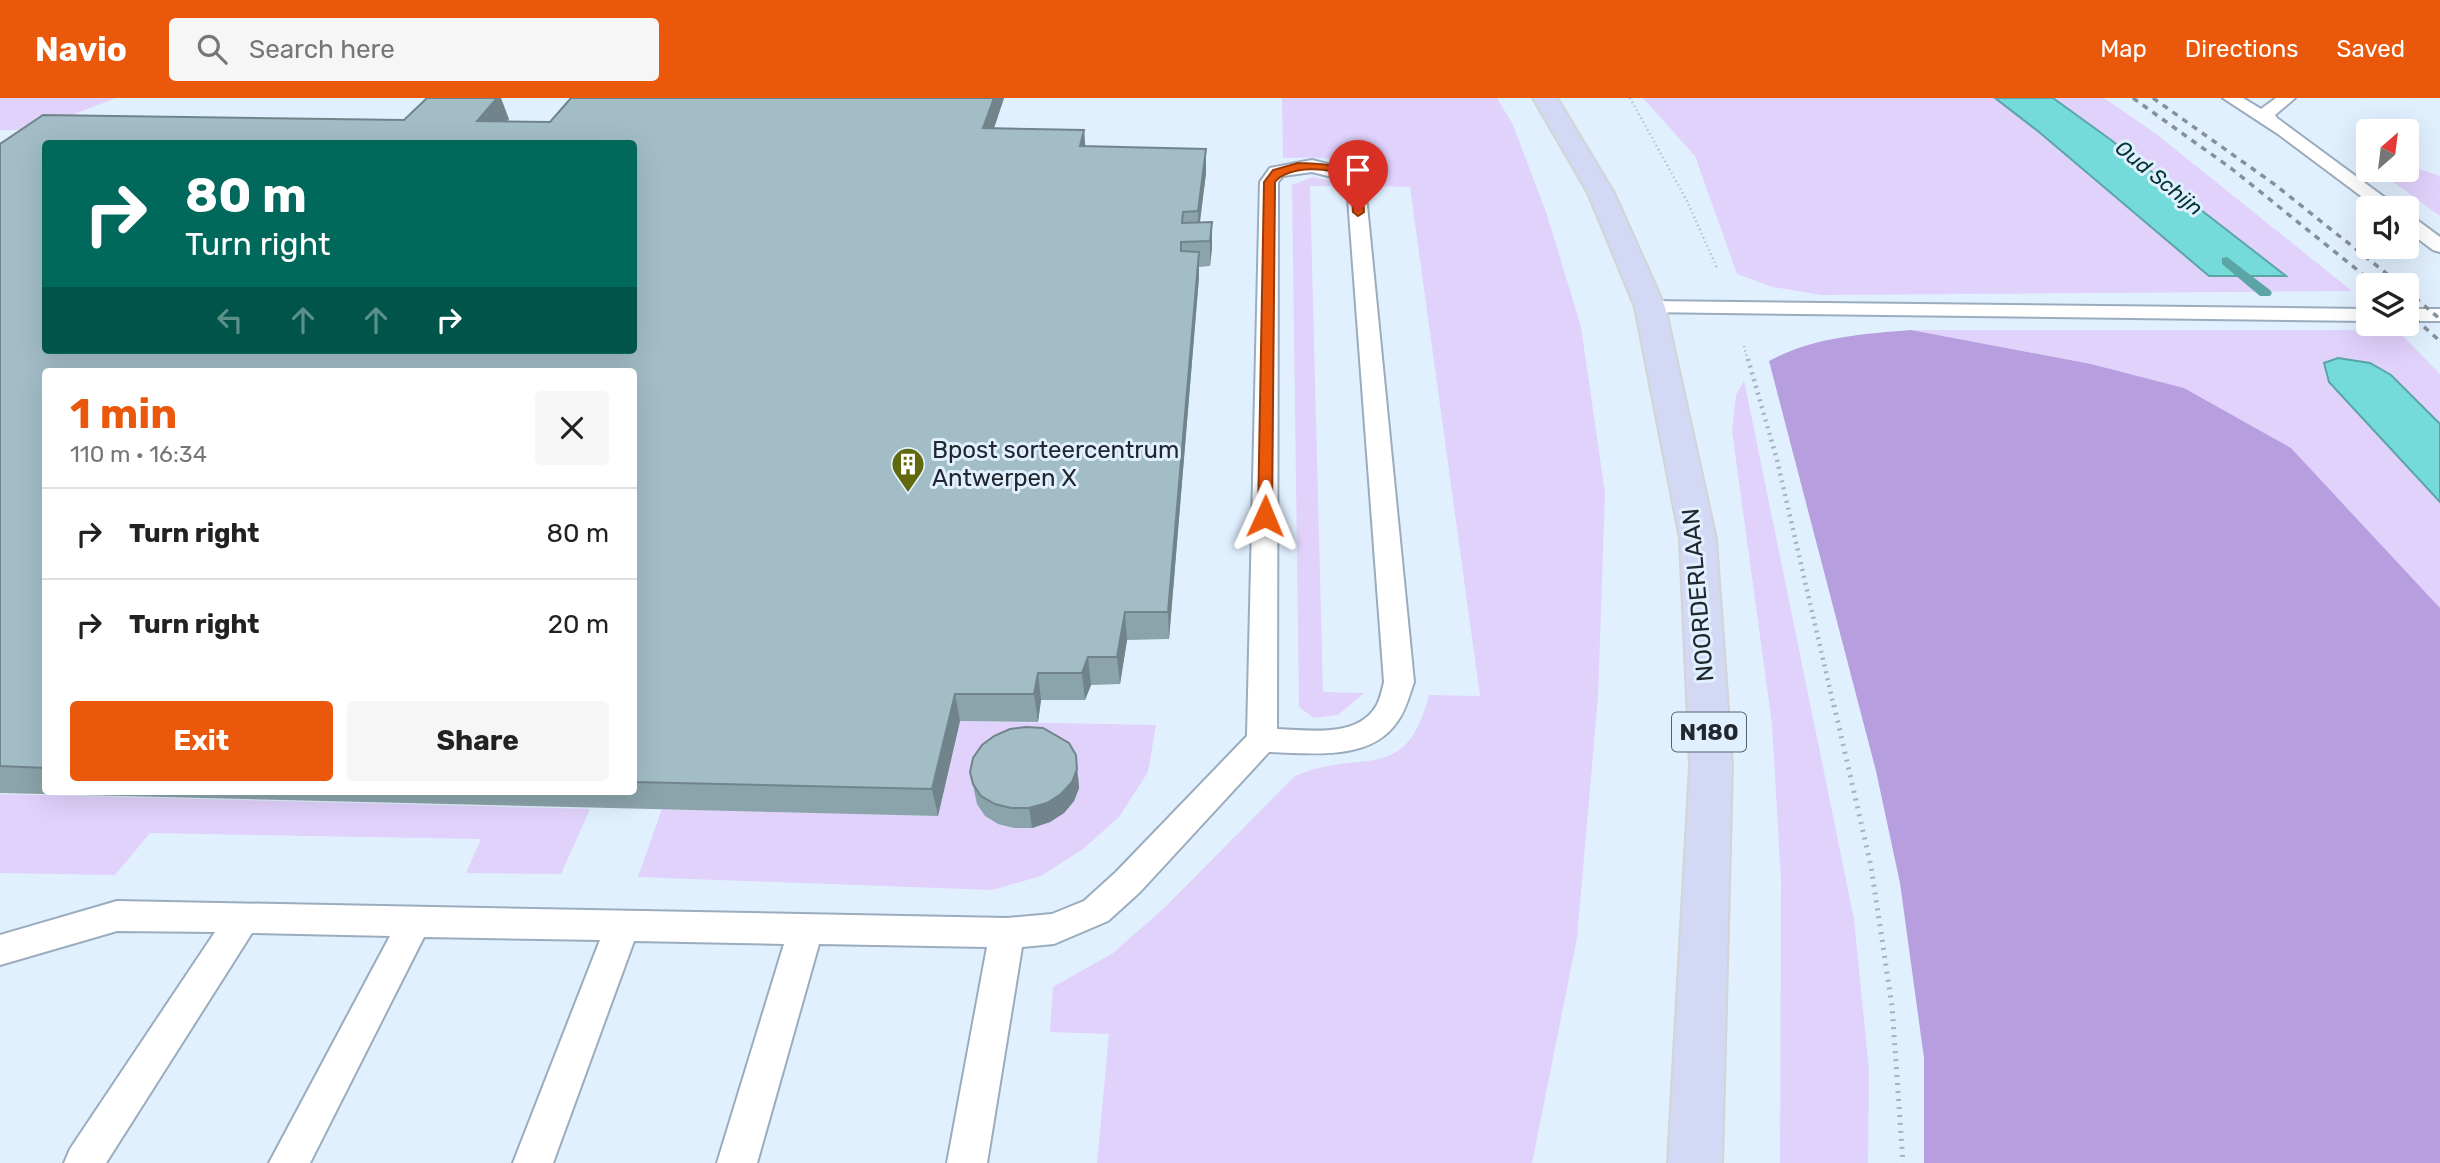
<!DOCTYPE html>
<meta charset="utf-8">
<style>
:root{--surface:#fff;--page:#f6f6f6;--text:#222;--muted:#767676;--line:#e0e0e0;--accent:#ea580c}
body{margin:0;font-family:Rubik,sans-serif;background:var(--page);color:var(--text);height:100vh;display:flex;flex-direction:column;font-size:26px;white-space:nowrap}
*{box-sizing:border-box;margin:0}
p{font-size:23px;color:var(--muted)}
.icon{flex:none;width:38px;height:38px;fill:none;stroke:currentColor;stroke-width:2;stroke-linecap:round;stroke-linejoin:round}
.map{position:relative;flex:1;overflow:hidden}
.sheet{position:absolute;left:42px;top:270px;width:595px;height:427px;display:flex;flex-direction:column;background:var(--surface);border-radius:7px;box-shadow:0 7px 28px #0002}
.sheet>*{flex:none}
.guide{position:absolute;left:42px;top:42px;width:595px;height:214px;border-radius:7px;box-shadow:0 7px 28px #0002;background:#00695c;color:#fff;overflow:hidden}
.needle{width:46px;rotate:28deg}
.controls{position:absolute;left:2356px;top:21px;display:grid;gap:14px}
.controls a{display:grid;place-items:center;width:63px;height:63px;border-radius:7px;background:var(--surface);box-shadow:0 7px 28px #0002;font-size:35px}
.pin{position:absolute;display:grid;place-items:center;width:60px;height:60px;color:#fff;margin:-72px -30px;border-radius:50% 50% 50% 0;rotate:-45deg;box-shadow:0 0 7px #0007}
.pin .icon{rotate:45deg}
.me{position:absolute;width:77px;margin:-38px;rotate:1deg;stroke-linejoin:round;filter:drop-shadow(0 0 5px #0008)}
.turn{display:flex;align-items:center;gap:24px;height:147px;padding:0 28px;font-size:32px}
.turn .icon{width:91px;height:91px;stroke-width:2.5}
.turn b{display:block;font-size:49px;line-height:60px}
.lanes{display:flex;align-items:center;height:66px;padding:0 28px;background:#0003;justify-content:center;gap:35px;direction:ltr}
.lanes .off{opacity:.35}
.round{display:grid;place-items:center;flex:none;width:74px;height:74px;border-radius:7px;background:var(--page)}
.head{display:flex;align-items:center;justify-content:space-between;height:119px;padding:0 28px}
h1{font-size:42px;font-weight:700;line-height:52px;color:var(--accent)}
.action{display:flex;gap:14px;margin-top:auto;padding:14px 28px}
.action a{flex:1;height:80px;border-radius:7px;background:var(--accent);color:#fff;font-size:28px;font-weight:700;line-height:80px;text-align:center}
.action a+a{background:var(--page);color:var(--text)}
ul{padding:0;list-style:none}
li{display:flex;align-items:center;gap:21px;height:91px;padding:0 28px;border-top:2px solid var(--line)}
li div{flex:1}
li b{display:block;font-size:26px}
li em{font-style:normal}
header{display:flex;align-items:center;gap:42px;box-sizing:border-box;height:98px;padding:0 35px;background:var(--accent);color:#fff}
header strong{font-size:33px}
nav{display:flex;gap:38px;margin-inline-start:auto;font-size:24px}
.search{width:490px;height:63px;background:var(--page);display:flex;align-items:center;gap:18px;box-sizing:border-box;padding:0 24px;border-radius:7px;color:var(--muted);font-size:26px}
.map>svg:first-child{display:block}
</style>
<header>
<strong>Navio</strong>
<div class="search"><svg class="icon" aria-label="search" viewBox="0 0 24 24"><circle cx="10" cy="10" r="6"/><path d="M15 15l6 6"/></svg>Search here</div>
<nav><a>Map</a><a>Directions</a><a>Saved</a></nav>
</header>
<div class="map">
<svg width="2440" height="1065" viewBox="0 0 2440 1065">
<rect width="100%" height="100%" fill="#e1f0ff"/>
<g fill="#e1d2fc">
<polygon points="0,0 116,0 77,15 52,32 0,32"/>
<path d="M1282,0h215l16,27 34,90 34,112 24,166 -7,204 -21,241 -45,225h-435l12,-129 -59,-2 3,-45 60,-34 51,-45 131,-132c67,-29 110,11 134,-81l51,1 -70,-509 -33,-1c-15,-33 -62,-28 -94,-28z"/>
<polygon points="1643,0 1995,0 2039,34 2209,178 2284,177 2111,42 2053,0 2104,0 2155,35 2352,193 1822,197 1773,189 1737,176 1695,58"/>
<polygon points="2406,67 2440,78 2440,118 2377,72 2406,72"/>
<polygon points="1313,79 1332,83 1338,88 1310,88 1323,594 1364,595 1338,617 1314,620 1299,609 1292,87"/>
<polygon points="1911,232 2397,232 2440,276 2440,510 2291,350 2184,290 2091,266"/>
<polygon points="1744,282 1854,821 1869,973 1868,1065 1780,1065 1781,783 1772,626 1732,333 1736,297"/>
<polygon points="960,623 1156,627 1148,674 1119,719 1083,751 1041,778 992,792 638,779 662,711 938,718"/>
<polygon points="0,696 590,711 561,776 466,775 481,741 150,735 115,777 0,775"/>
</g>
<path fill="#b79edf" d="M1911,232l180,34 93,24 107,60 149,160v555h-516v-105l-24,-175 -24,-112 -107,-410c44,-24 93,-27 142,-31z"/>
<g fill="#75dbda" stroke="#5ca5a6" stroke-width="2">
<polygon points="1995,0 2053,0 2111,42 2286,178 2209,178 2039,34"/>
<polygon points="2338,260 2370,265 2391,277 2440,326 2440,404 2329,284 2324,265"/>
</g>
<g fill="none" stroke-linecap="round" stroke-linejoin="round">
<polygon fill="#5ca5a6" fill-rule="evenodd" points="2227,159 2270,192 2272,195 2270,198 2260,198 2222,166 2222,160"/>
<defs>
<g id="lane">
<polygon points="2223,0 2243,0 2261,11 2276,0 2295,0 2275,17 2277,20 2399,110 2377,110 2278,36"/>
<path d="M1312,62l46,12 7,13 49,497c-5,14 -8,28 -17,40 -27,40 -87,31 -128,30l-129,140 -32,29 -54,23 -32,3 -35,216h-40l40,-216 -168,-3 -62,219h-40l67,-219 -150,-3 -81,222h-40l87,-223 -176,-3 -114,226h-41l121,-227 -138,-3 -146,230h-42l6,-14 145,-217 -98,-1 -117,34v-30l117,-34 890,17 45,-4 32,-13 32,-29 131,-136 13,-554 10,-14zM1312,74l32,8 3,5 37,497c-2,8 -4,19 -9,26 -20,30 -67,22 -98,21l1,-547 5,-6z"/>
<polygon points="2406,117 2413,119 2440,139 2440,154 2433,152 2406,132"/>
<polygon points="1650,203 2368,211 2368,223 1642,214 1639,209 1642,204"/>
<rect x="2406" y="211" width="34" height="12"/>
</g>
<polygon id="primary" points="1533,0 1557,0 1614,95 1665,209 1716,441 1732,668 1722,1065 1668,1065 1690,668 1680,441 1635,209 1588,95"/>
</defs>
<use href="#lane" stroke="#9aacbd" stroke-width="4"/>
<use href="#primary" stroke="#d2d4d5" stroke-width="4"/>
<g stroke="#a5b2be" stroke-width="2.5" stroke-dasharray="1 3.5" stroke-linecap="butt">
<polyline points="1630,0 1687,103 1717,170"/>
<polyline points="1744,248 1748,263"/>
</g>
<polyline stroke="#a5b2be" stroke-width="4.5" stroke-dasharray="2 5" stroke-linecap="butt" points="1748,261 1777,362 1834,609"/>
<polyline stroke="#a5b2be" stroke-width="5" stroke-dasharray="2 6" stroke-linecap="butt" points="1834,607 1871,768 1892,908 1903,1065"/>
<use href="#lane" fill="#fff" fill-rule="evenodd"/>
<use href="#primary" fill="#d3d9f4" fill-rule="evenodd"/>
<g stroke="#85909b" stroke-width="3.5" stroke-dasharray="6 6" stroke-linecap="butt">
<polyline points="2133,0 2232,71 2376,187"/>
<polyline points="2153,0 2274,86 2401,187"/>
<polyline points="2406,192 2440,221"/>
<polyline points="2406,213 2440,243"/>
</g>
</g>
<g fill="#8ba3aa" fill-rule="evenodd">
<path d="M571,0h433l-10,30 90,2 1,16 121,3v24l-6,49h12v26l-2,18 -11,1v10l-30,362 -42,1 -7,44 -29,1 -6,15h-44l-3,22 -78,-1 -22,95 -938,-23v-649l404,-24 105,-1 -3,2 44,1zM46,273h588v420h-588z"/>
<polygon points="970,674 1078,677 1079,690 1074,703 1064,715 1050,724 1032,730 1014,730 998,726 985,718 977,706"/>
</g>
<g fill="#71848b">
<polygon points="497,0 501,0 509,21 487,46 477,23"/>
<polygon points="994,0 1004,0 986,54 983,30"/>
<polygon points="1084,32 1086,56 1080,48"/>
<polygon points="1206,51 1206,75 1198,138 1198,113"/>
<polygon points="1212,124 1212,150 1210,168 1210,143"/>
<polygon points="1199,154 1199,179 1169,541 1168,514"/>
<polygon points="1125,514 1127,542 1120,586 1117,559"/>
<polygon points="1088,559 1091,587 1085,602 1082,575"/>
<polygon points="1038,575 1041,602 1038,624 1034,596"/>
<polygon points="955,596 960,623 938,718 932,691"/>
<polygon points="1076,657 1079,690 1074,703 1064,715 1050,724 1032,730 1029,710"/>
</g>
<g fill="#a2bdc6" stroke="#71848b" stroke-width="2" fill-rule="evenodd">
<path d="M427,0h70l-20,23 73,1 21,-24h423l-11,30 101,2 -4,16 126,3 -8,62 -15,1 -1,11 30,-1 -2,19 -29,1v9l18,1 -31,360h-43l-8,45h-29l-6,16h-44l-4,21h-79l-23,95 -298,-7v-411h-588v397l-46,-2v-622l43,-29 361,5zM46,46h588v206h-588z"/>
<polygon points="1026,629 1043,630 1069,645 1076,657 1077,671 1072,684 1061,696 1047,705 1029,710 1011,710 995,706 981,698 973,686 970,674 973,660 982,647 994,638 1010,631"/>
</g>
<path fill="#ea580c" stroke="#983908" stroke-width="2" d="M1298,65c19,1 54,-1 63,21 3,8 2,19 3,28l-6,4 -5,-4c-1,-8 1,-26 -6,-33 -14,-14 -60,-13 -72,3l-3,334 -7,5 -7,-5 6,-334 9,-12z"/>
<defs>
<symbol id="building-pin" viewBox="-11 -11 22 30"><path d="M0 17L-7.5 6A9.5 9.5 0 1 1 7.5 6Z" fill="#61690d" stroke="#e1f0ff"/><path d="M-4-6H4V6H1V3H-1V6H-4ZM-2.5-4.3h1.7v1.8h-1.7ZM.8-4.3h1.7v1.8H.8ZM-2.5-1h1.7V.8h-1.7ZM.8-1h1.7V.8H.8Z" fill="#fff"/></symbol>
</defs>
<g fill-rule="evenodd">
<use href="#building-pin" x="889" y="347" width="38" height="52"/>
</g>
<g text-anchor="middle" stroke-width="6" stroke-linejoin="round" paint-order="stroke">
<g font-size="21" font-style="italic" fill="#013535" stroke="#e1f0ff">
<text transform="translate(2159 80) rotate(39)" y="7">Oud Schijn</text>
</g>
<rect fill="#e1f0ff" stroke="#5a636d" stroke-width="2" x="1672" y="614.5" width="74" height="39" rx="5"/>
<g font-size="23" font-weight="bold" fill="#20272e">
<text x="1709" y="642">N180</text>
</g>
<g font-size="24" fill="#20272e" stroke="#e1f0ff" text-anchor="start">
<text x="932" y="360">Bpost sorteercentrum<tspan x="932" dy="28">Antwerpen X</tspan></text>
</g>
<g font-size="24" fill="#20272e" stroke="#e1f0ff">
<text transform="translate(1698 497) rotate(-95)" y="8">NOORDERLAAN</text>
</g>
</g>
</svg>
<div class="controls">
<a><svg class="needle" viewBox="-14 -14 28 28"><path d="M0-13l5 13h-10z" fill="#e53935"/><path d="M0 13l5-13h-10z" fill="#767676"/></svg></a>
<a><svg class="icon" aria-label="sound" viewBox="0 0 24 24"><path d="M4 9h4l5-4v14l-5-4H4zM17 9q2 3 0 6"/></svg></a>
<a><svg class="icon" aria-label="layers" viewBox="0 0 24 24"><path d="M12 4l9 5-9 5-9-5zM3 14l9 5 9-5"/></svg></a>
</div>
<div class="pin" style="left:1358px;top:114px;background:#d93025"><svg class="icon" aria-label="arrive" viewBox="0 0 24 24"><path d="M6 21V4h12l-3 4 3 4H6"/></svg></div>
<svg class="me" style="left:1265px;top:418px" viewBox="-20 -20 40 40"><path d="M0-17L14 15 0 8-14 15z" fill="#ea580c" stroke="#fff" stroke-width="4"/></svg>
<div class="guide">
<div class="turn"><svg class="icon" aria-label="right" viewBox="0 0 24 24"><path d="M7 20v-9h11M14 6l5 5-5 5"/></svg><div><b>80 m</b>Turn right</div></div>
<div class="lanes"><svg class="icon off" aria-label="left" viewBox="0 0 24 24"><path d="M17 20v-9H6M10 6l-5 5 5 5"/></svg><svg class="icon off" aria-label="ahead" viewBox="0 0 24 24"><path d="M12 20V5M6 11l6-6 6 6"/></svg><svg class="icon off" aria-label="ahead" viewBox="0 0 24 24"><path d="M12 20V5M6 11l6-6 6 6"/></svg><svg class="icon" aria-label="right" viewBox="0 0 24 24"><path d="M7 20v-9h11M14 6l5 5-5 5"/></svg></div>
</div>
<section class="sheet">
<div class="head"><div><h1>1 min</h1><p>110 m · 16:34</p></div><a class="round"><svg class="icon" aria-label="close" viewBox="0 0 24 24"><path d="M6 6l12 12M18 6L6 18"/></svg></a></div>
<ul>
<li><svg class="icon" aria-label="right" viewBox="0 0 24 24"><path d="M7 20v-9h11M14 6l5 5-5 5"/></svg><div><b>Turn right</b></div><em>80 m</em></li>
<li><svg class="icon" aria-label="right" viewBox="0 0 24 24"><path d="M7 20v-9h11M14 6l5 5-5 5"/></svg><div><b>Turn right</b></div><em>20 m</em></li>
</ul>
<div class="action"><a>Exit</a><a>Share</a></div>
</section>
</div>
